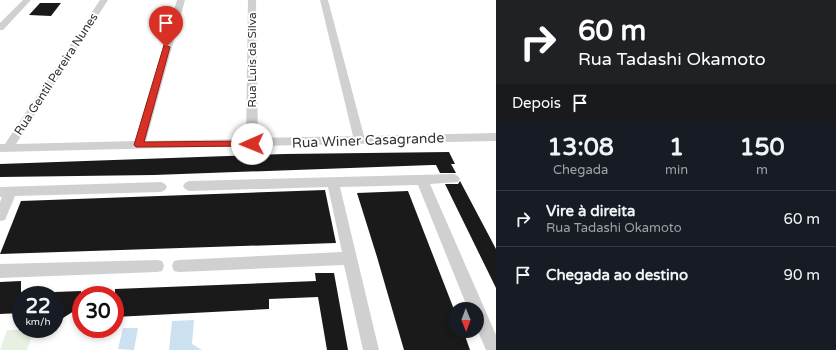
<!DOCTYPE html>
<html lang="pt">
<meta charset="utf-8">
<style>
:root{--surface:#171b24;--page:#20242c;--text:#f1f3f6;--muted:#9ea1a6;--line:#363941}
body{margin:0;font-family:"Varela Round",sans-serif;background:var(--page);color:var(--text);height:100vh;display:flex;flex-direction:column;font-size:15px;white-space:nowrap}
*{box-sizing:border-box;margin:0}
p{font-size:13px;color:var(--muted)}
.icon{flex:none;width:22px;height:22px;fill:none;stroke:currentColor;stroke-width:2;stroke-linecap:round;stroke-linejoin:round}
.map{position:relative;flex:1;overflow:hidden}
.panel{display:flex;flex-direction:column;background:var(--surface);width:340px}
.panel>*{flex:none}
.banner{background:#202124;color:#fff;overflow:hidden}
.needle{width:26px;rotate:179deg}
.controls{position:absolute;left:448px;top:302px;display:grid;gap:8px}
.controls a{display:grid;place-items:center;width:36px;height:36px;border-radius:50%;background:var(--surface);box-shadow:0 2px 6px #0003;font-size:20px}
.speed{position:absolute;left:12px;top:286px;display:flex;gap:8px;font-size:20px;font-weight:700;text-align:center}
.speed>*{display:grid;place-content:center;width:52px;height:52px;border-radius:50%;background:var(--surface);box-shadow:0 2px 6px #0003;line-height:1}
.speed small{font-size:10px;font-weight:400}
.speed .limit{border:6px solid #d22;background:#fff;color:#111}
.pin{position:absolute;display:grid;place-items:center;width:34px;height:34px;color:#fff;margin:-41px -17px;border-radius:50% 50% 50% 0;rotate:-45deg;box-shadow:0 0 4px #0007}
.pin .icon{rotate:45deg}
.me{position:absolute;width:44px;margin:-22px;rotate:269deg;stroke-linejoin:round;filter:drop-shadow(0 0 3px #0008)}
.turn{display:flex;align-items:center;gap:14px;height:84px;padding:0 16px;font-size:18px}
.turn .icon{width:52px;height:52px;stroke-width:2.5}
.turn b{display:block;font-size:28px;line-height:34px}
.then{display:flex;align-items:center;height:38px;padding:0 16px;background:#0003;gap:8px;font-size:15px}
.eta{display:flex;justify-content:space-evenly;align-items:center;height:68px;text-align:center}
.eta b{font-size:24px;font-weight:700;line-height:28px}
ul{padding:0;list-style:none}
li{display:flex;align-items:center;gap:12px;height:56px;padding:0 16px;border-top:1px solid var(--line)}
li div{flex:1}
li b{display:block;font-size:15px}
li em{font-style:normal}
main{display:flex;flex:1;min-height:0}
.map>svg:first-child{display:block}
</style>
<main>
<div class="map">
<svg width="496" height="350" viewBox="0 0 496 350">
<rect width="100%" height="100%" fill="#fff"/>
<polygon fill="#e8f0e1" points="7,330 34,330 27,350 0,350"/>
<g fill="#cce1f0">
<polygon points="194,320 192,344 202,350 169,350 172,321"/>
<polygon points="123,328 138,328 134,350 118,349"/>
</g>
<g fill="#1a1a1a">
<polygon points="40,3 61,3 51,16 29,15"/>
<polygon points="449,152 455,164 451,164 456,173 440,173 436,165 432,165 154,175 0,177 0,164 285,154"/>
<polygon points="460,181 496,249 496,288 445,184 458,184"/>
<polygon points="325,190 336,243 0,254 21,201"/>
<polygon points="408,191 455,312 455,333 464,333 470,350 404,350 377,257 357,193"/>
<polygon points="315,273 334,273 348,350 327,350 318,297 269,299 269,309 115,317 115,289 316,281"/>
<polygon points="21,281 21,313 0,314 0,282"/>
<polygon points="81,291 81,310 74,311 55,323 55,292"/>
</g>
<g fill="none" stroke-linecap="round" stroke-linejoin="round">
<g fill="#d0d0d0" fill-rule="evenodd">
<polygon points="23,0 31,0 3,30 0,30 0,23"/>
<polygon points="100,0 108,0 16,144 135,141 177,0 185,0 146,141 246,139 248,0 256,0 258,138 353,136 320,0 328,0 364,136 496,133 496,141 256,146 252,148 248,146 0,152 0,144 5,144"/>
<polygon points="454,174 458,176 460,179 458,182 430,184 496,335 496,350 486,350 477,329 477,309 468,309 418,185 340,187 379,350 363,350 344,265 179,272 174,271 172,266 174,261 179,260 342,252 328,187 189,191 185,189 183,186 185,183 189,181"/>
<polygon points="161,182 165,184 167,187 165,190 161,192 15,196 5,220 0,221 0,202 2,197 0,197 0,187"/>
<polygon points="157,260 162,261 164,266 162,271 157,272 0,278 0,264"/>
</g>
</g>
<polygon fill="#d93025" stroke="#8d1f18" points="164,45 170,47 144,142 252,141 256,144 255,146 136,147 134,145"/>
<g text-anchor="middle" stroke-width="4" stroke-linejoin="round" paint-order="stroke">
<g font-size="12" fill="#333" stroke="#fff">
<text transform="translate(252 60) rotate(-90)" y="4">Rua Luís da Silva</text>
<text transform="translate(56 74) rotate(-57)" y="4">Rua Gentil Pereira Nunes</text>
</g>
<g font-size="14" fill="#333" stroke="#fff">
<text transform="translate(368 140) rotate(-2)" y="5">Rua Winer Casagrande</text>
</g>
</g>
</svg>
<div class="controls">
<a><svg class="needle" viewBox="-14 -14 28 28"><path d="M0-13l5 13h-10z" fill="#e53935"/><path d="M0 13l5-13h-10z" fill="#9ea1a6"/></svg></a>
</div>
<div class="speed"><div>22<small>km/h</small></div><div class="limit">30</div></div>
<div class="pin" style="left:166px;top:47px;background:#d93025"><svg class="icon" aria-label="arrive" viewBox="0 0 24 24"><path d="M6 21V4h12l-3 4 3 4H6"/></svg></div>
<svg class="me" style="left:252px;top:144px" viewBox="-20 -20 40 40"><circle r="19" fill="#fff"/><path d="M0-13L10 11 0 6-10 11z" fill="#d93025"/></svg>
</div>
<section class="panel">
<div class="banner">
<div class="turn"><svg class="icon" aria-label="right" viewBox="0 0 24 24"><path d="M7 20v-9h11M14 6l5 5-5 5"/></svg><div><b>60 m</b>Rua Tadashi Okamoto</div></div>
<div class="then">Depois<svg class="icon" aria-label="arrive" viewBox="0 0 24 24"><path d="M6 21V4h12l-3 4 3 4H6"/></svg></div>
</div>
<div class="eta">
<div><b>13:08</b><p>Chegada</p></div>
<div><b>1</b><p>min</p></div>
<div><b>150</b><p>m</p></div>
</div>
<ul>
<li><svg class="icon" aria-label="right" viewBox="0 0 24 24"><path d="M7 20v-9h11M14 6l5 5-5 5"/></svg><div><b>Vire à direita</b><p>Rua Tadashi Okamoto</p></div><em>60 m</em></li>
<li><svg class="icon" aria-label="arrive" viewBox="0 0 24 24"><path d="M6 21V4h12l-3 4 3 4H6"/></svg><div><b>Chegada ao destino</b></div><em>90 m</em></li>
</ul>
</section>
</main>
